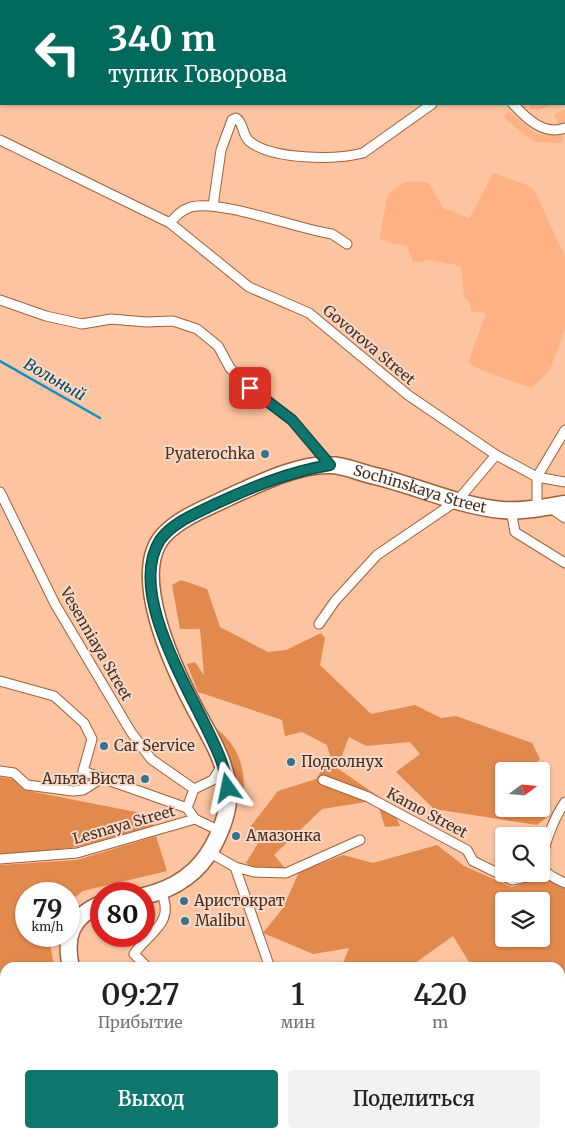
<!DOCTYPE html>
<html lang="ru">
<meta charset="utf-8">
<style>
:root{--surface:#fff;--page:#f2f2f2;--text:#222;--muted:#767676;--accent:#0f766e}
body{margin:0;font-family:Merriweather,serif;background:var(--page);color:var(--text);height:100vh;display:flex;flex-direction:column;font-size:19px;white-space:nowrap}
*{box-sizing:border-box;margin:0}
p{font-size:16px;color:var(--muted)}
.icon{flex:none;width:28px;height:28px;fill:none;stroke:currentColor;stroke-width:2;stroke-linecap:round;stroke-linejoin:round}
.map{position:relative;flex:1;overflow:hidden}
.sheet{position:absolute;left:0px;top:962px;width:565px;height:176px;display:flex;flex-direction:column;background:var(--surface);border-radius:15px 15px 0 0;box-shadow:0 1px 4px #0004}
.sheet>*{flex:none}
.guide{position:absolute;left:0px;top:0px;width:565px;height:105px;box-shadow:0 1px 4px #0004;background:#00695c;color:#fff;overflow:hidden}
.needle{width:32px;rotate:74deg}
.controls{position:absolute;left:495px;top:762px;display:grid;gap:10px}
.controls a{display:grid;place-items:center;width:55px;height:55px;border-radius:5px;background:var(--surface);box-shadow:0 1px 4px #0004;font-size:25px}
.speed{position:absolute;left:15px;top:882px;display:flex;gap:10px;font-size:25px;font-weight:700;text-align:center}
.speed>*{display:grid;place-content:center;width:65px;height:65px;border-radius:50%;background:var(--surface);box-shadow:0 1px 4px #0004;line-height:1}
.speed small{font-size:12px;font-weight:400}
.speed .limit{border:8px solid #d22;background:#fff;color:#111}
.pin{position:absolute;display:grid;place-items:center;width:42px;height:42px;color:#fff;margin:-21px;border-radius:10px;box-shadow:0 2px 8px #0006}
.me{position:absolute;width:55px;margin:-28px;rotate:348deg;stroke-linejoin:round;filter:drop-shadow(0 0 4px #0008)}
.turn{display:flex;align-items:center;gap:18px;height:105px;padding:0 25px;font-size:22px}
.turn .icon{width:65px;height:65px;stroke-width:2.5}
.turn b{display:block;font-size:35px;line-height:42px}
.eta{display:flex;justify-content:space-evenly;align-items:center;height:85px;text-align:center}
.eta b{font-size:30px;font-weight:600;line-height:35px}
.primary-button{display:flex;gap:10px;margin-top:auto;padding:10px 25px}
.primary-button a{flex:1;height:58px;border-radius:5px;background:var(--accent);color:#fff;font-size:20px;font-weight:600;line-height:58px;text-align:center}
.primary-button a+a{background:var(--page);color:var(--text)}
.map>svg:first-child{display:block}
</style>
<div class="map">
<svg width="565" height="1138" viewBox="0 0 565 1138">
<rect width="100%" height="100%" fill="#fdc4a2"/>
<g fill="#feb182">
<polygon points="529,104 554,104 536,111 535,109 531,110"/>
<polygon points="565,110 565,122 558,124 554,114"/>
<polygon points="509,111 537,135 563,135 563,143 535,142 524,135 504,117"/>
<polygon points="493,173 527,185 535,191 565,257 565,329 550,370 531,388 481,370 468,363 486,313 471,311 470,303 464,296 461,266 430,260 413,263 407,245 395,244 379,239 388,194 403,183 417,181 429,183 443,208 470,218"/>
</g>
<g fill="#e2894e" fill-rule="evenodd">
<polygon points="181,580 207,589 220,627 268,652 286,650 321,633 325,638 320,665 371,714 415,705 441,718 456,716 532,743 540,759 530,771 504,771 504,809 541,809 541,807 548,816 537,825 434,809 396,772 420,754 410,742 366,746 349,737 337,768 391,805 400,826 385,827 379,808 366,802 322,809 274,855 285,868 255,869 246,863 260,840 251,826 278,791 316,779 330,756 327,745 302,732 285,736 282,720 198,692 187,664 195,662 204,675 200,629 180,629 172,585"/>
<path d="M214,727c24,17 31,39 30,68l-7,2 -6,-27z"/>
<polygon points="0,777 13,779 24,790 151,815 153,826 77,847 0,856"/>
<polygon points="156,836 167,871 83,891 69,902 69,894 26,894 26,936 49,936 54,967 5,968 5,1028 0,1028 0,865 77,860"/>
<path d="M437,845l27,21 48,21 32,-11 21,12v108l-5,-5v-23l-88,-1 -19,-31 -42,30 -35,-2v3l-35,1 8,-20 -36,6 -50,-21 20,-25 16,-36 44,-17 30,8zM504,901h37v38h-37z"/>
</g>
<g fill="none" stroke-linecap="round" stroke-linejoin="round">
<polyline stroke="#0f91c3" stroke-width="2.5" points="0,361 100,418"/>
<defs>
<g id="street">
<polyline points="1,0 2,1"/>
<polyline points="179,0 179,1"/>
<polyline points="32,1 33,0"/>
<polyline points="299,1 300,0"/>
<path d="M513,104c13,14 31,32 52,24"/>
<polyline points="0,140 170,223 249,287 309,313 408,395 496,455 537,477 565,482"/>
<path d="M213,206l8,-56 11,-30 4,-2c8,5 6,17 13,23 23,19 87,19 114,12l69,-49"/>
<path d="M170,223c6,-7 11,-13 21,-16 28,-8 107,22 141,27l15,10"/>
<polyline points="0,300 46,316 82,324 111,319 146,322 173,321 197,329 218,346 230,368 250,388 292,420 330,464"/>
<polyline points="0,492 55,604 131,732 151,759 194,789"/>
<polyline points="549,507 565,518"/>
<polyline points="537,508 537,477 565,430"/>
<polyline points="511,510 515,532 565,563"/>
<polyline points="319,624 335,601 377,555 458,500 496,455"/>
<polyline points="0,681 54,696 84,723 92,739 83,771 102,778"/>
<polyline points="0,771 14,773 27,785 73,791 83,790 102,778 187,808"/>
<polyline points="323,780 368,797 467,850 473,861 512,880 540,874"/>
<path d="M565,802c-9,13 -28,53 -20,68 3,6 14,10 20,13"/>
<polyline points="220,831 195,819 187,808 194,789 213,780 223,764"/>
<polyline points="209,852 235,867 270,968"/>
<polyline points="0,859 77,853 195,819"/>
<polyline points="235,867 254,872 286,873 360,840"/>
<path d="M148,968l-14,-14c15,-22 42,-31 27,-62"/>
<polyline points="560,1090 565,1095"/>
<polyline points="86,1134 87,1138"/>
<polyline points="189,1134 191,1138"/>
<polyline points="513,1138 514,1134"/>
</g>
<g id="highway">
<path id="s1" d="M144,896c30,-7 54,-22 69,-50 9,-17 17,-38 15,-57 -3,-32 -22,-58 -36,-86 -19,-37 -63,-130 -28,-168 17,-18 43,-27 65,-38 29,-13 69,-33 101,-32 14,0 31,8 45,11 42,10 84,30 127,34 20,2 43,-3 63,-6"/>
<path d="M71,968c-7,-32 0,-51 30,-64"/>
<polyline points="0,1043 5,1044"/>
</g>
</defs>
<use href="#street" stroke="#a06037" stroke-width="11"/>
<use href="#highway" stroke="#a06037" stroke-width="19"/>
<use href="#street" stroke="#fff" stroke-width="9"/>
<use href="#highway" stroke="#fff" stroke-width="16"/>
</g>
<g fill="none" stroke-linecap="round" stroke-linejoin="round">
<defs>
<path id="route" d="M228,788c-2,-8 -3,-17 -6,-25 -19,-55 -99,-165 -62,-223 12,-17 35,-26 53,-35 39,-18 75,-33 117,-40l-38,-45 -42,-32"/>
</defs>
<use href="#route" stroke="#0a4d48" stroke-width="12"/>
<use href="#route" stroke="#0f766e" stroke-width="9"/>
</g>
<g fill="#3a718c" stroke="#f6d9c8" stroke-width="2">
<circle cx="265" cy="454" r="5"/>
<circle cx="104" cy="746" r="5"/>
<circle cx="291" cy="762" r="5"/>
<circle cx="145" cy="779" r="5"/>
<circle cx="236" cy="836" r="5"/>
<circle cx="184" cy="901" r="5"/>
<circle cx="185" cy="921" r="5"/>
</g>
<g text-anchor="middle" stroke-width="4" stroke-linejoin="round" paint-order="stroke">
<g font-size="15" fill="#4c301f" stroke="#f6d9c8">
<text transform="translate(369 345) rotate(40)" y="5">Govorova Street</text>
<text dy="5" stroke="none"><textPath href="#s1" startOffset="696">Sochinskaya Street</textPath></text>
<text transform="translate(96 644) rotate(60)" y="5">Vesenniaya Street</text>
<text transform="translate(427 813) rotate(28)" y="5">Kamo Street</text>
<text transform="translate(124 825) rotate(-16)" y="5">Lesnaya Street</text>
</g>
<g font-size="15" fill="#4c301f" stroke="#f6d9c8" text-anchor="start">
<text x="255" y="459" text-anchor="end">Pyaterochka</text>
<text x="114" y="751">Car Service</text>
<text x="301" y="767">Подсолнух</text>
<text x="135" y="784" text-anchor="end">Альта Виста</text>
<text x="246" y="841">Амазонка</text>
<text x="194" y="906">Аристократ</text>
<text x="195" y="926">Malibu</text>
</g>
<g font-size="16" font-style="italic" fill="#074862" stroke="#f6d9c8">
<text transform="translate(55 379) rotate(30)" y="6">Вольный</text>
</g>
</g>
</svg>
<div class="controls">
<a><svg class="needle" viewBox="-14 -14 28 28"><path d="M0-13l5 13h-10z" fill="#e53935"/><path d="M0 13l5-13h-10z" fill="#767676"/></svg></a>
<a><svg class="icon" aria-label="search" viewBox="0 0 24 24"><circle cx="10" cy="10" r="6"/><path d="M15 15l6 6"/></svg></a>
<a><svg class="icon" aria-label="layers" viewBox="0 0 24 24"><path d="M12 4l9 5-9 5-9-5zM3 14l9 5 9-5"/></svg></a>
</div>
<div class="speed"><div>79<small>km/h</small></div><div class="limit">80</div></div>
<div class="pin" style="left:250px;top:388px;background:#d93025"><svg class="icon" aria-label="arrive" viewBox="0 0 24 24"><path d="M6 21V4h12l-3 4 3 4H6"/></svg></div>
<svg class="me" style="left:228px;top:788px" viewBox="-20 -20 40 40"><path d="M0-17L14 15 0 8-14 15z" fill="#0f766e" stroke="#fff" stroke-width="4"/></svg>
<div class="guide">
<div class="turn"><svg class="icon" aria-label="left" viewBox="0 0 24 24"><path d="M17 20v-9H6M10 6l-5 5 5 5"/></svg><div><b>340 m</b>тупик Говорова</div></div>
</div>
<section class="sheet">
<div class="eta">
<div><b>09:27</b><p>Прибытие</p></div>
<div><b>1</b><p>мин</p></div>
<div><b>420</b><p>m</p></div>
</div>
<div class="primary-button"><a>Выход</a><a>Поделиться</a></div>
</section>
</div>
